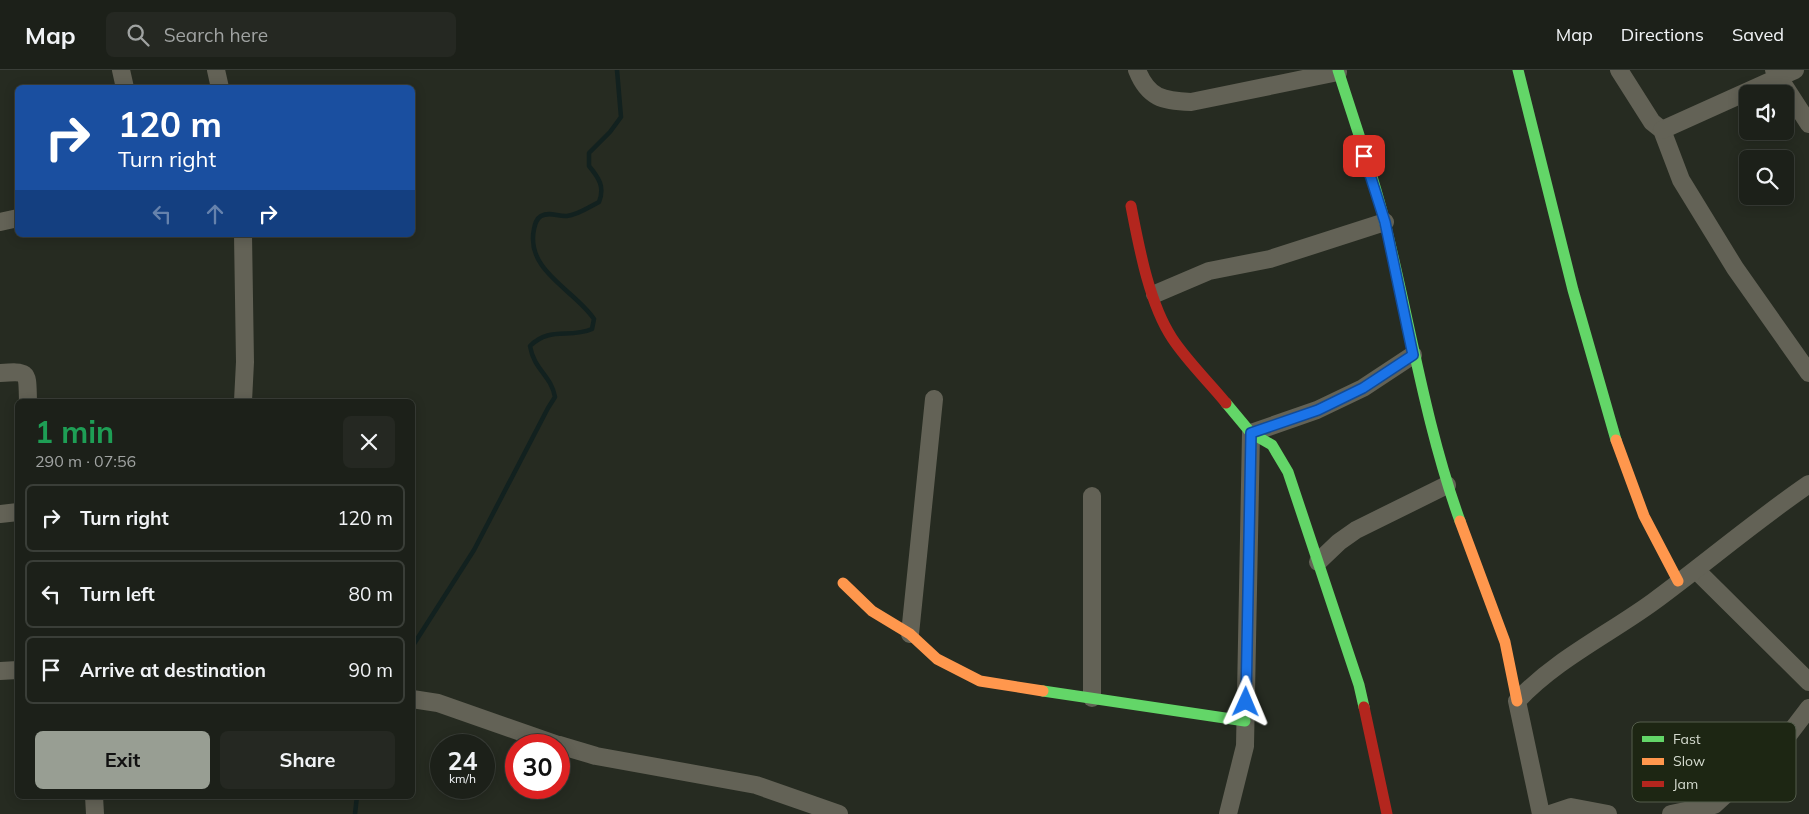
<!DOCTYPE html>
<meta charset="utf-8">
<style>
:root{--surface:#1c2019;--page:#252822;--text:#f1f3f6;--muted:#a0a3a2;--line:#3a3e38;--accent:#989e93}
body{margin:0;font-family:Mulish,sans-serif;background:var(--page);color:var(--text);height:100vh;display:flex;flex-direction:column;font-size:19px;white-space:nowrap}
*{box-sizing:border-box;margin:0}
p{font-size:16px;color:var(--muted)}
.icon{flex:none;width:28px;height:28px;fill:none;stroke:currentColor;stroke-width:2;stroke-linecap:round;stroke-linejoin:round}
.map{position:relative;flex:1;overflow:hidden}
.drawer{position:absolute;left:15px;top:329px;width:400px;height:400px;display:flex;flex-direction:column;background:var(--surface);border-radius:8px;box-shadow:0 2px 12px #0003,0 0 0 1px var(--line)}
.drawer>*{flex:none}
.top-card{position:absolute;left:15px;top:15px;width:400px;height:152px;border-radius:8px;box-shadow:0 2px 12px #0003,0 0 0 1px var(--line);background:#1a4fa0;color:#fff;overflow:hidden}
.buttons{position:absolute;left:1739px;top:15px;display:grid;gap:10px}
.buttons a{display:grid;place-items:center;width:55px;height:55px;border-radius:8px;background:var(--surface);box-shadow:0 2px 12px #0003,0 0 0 1px var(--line);font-size:25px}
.speed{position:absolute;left:430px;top:664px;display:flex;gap:10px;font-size:25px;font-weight:700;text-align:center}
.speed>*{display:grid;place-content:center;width:65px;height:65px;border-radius:50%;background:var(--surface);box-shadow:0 2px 12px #0003,0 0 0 1px var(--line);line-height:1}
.speed small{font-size:12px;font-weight:400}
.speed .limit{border:8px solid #d22;background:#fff;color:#111}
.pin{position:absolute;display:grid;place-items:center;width:42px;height:42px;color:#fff;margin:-21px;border-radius:10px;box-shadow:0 2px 8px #0006}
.me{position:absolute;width:55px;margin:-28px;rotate:1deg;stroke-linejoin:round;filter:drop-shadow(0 0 4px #0008)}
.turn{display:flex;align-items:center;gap:18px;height:105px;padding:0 20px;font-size:22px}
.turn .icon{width:65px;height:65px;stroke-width:2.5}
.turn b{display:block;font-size:35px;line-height:42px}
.lanes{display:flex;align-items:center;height:48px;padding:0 20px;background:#0003;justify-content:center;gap:25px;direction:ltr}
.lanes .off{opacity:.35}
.round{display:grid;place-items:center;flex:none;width:52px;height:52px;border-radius:8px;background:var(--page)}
.summary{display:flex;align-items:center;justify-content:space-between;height:85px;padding:0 20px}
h1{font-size:30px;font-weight:700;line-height:38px;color:#1e9e55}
.action{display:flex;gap:10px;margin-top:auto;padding:10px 20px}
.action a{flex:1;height:58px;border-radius:8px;background:var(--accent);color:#111;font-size:20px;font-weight:700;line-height:58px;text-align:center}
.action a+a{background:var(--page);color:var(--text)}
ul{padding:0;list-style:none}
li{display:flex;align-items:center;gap:15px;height:68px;margin:0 10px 8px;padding:0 10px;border:2px solid var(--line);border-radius:8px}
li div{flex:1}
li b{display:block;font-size:19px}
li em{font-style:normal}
header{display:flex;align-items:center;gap:30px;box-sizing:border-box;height:70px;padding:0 25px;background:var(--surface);border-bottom:1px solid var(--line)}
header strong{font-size:24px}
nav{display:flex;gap:28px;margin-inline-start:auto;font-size:18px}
.search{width:350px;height:45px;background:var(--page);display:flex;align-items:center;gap:12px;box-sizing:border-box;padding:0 18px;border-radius:8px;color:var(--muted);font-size:19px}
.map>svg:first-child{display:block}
</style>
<header>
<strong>Map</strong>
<div class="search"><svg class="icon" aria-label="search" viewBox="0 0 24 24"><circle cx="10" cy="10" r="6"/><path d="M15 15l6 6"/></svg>Search here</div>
<nav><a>Map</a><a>Directions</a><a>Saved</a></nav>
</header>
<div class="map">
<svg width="1809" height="744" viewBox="0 0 1809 744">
<rect width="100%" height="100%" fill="#262b21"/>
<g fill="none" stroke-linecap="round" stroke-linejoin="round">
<g stroke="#12211f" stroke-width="4.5">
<path d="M412,577l62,-97 74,-142 7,-11c-4,-22 -21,-27 -25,-51 20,-20 39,-7 62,-17l2,-10c-19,-29 -69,-48 -60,-90 1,-5 2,-10 7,-13 9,-5 17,1 26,0 11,-1 22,-9 32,-14 6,-15 0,-24 -10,-36v-13l21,-21 11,-15 -4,-47"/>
<polyline points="355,744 357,726"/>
</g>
<g stroke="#636256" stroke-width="18">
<polyline points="121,0 125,18"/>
<polyline points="216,0 220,18"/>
<path d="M1137,0c11,28 26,31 54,32l147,-30"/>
<polyline points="1619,0 1652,52 1662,60 1681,110 1735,198 1809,303"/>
<polyline points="1774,0 1809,54"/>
<polyline points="1662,60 1795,0"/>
<polyline points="0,152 18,148"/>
<polyline points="1155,224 1209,201 1270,189 1385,152"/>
<path d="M0,303c30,-2 27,-1 28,28"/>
<polyline points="243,331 245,292 243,165"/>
<polyline points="1092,426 1092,628"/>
<polyline points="0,444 18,442"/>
<polyline points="1318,492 1339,472 1356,460 1447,415"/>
<polyline points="1696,500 1809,612"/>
<polyline points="910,564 934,329"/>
<polyline points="0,601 18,600"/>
<polyline points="412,629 438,633 558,675"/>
<polyline points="559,675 596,686 756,715 839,744"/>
<polyline points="94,726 95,744"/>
<polyline points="1228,744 1245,676 1251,363 1317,340 1363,318 1413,285"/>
<path d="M1541,744l-24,-113c38,-41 92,-67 136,-99 53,-39 102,-81 156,-118"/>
<polyline points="1550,744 1571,737 1608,744"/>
<polyline points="1671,744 1714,735 1783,672 1809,638"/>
</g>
<g stroke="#63d668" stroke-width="11">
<path d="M1338,0c16,51 34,101 47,153 25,99 40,201 75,298"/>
<polyline points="1518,0 1573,220 1616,370"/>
<polyline points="1226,333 1251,363 1272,375 1288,402 1359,615 1364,637"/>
<polyline points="1043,621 1245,651"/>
</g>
<g stroke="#ff974d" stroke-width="11">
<polyline points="1616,370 1644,446 1678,511"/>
<polyline points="1460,451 1505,572 1517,631"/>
<polyline points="843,513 872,541 910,564 937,589 980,611 1043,621"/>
</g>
<g stroke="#b3261e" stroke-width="11">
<path d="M1131,136c8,41 18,97 41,132 15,23 37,44 54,65"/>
<polyline points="1364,637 1387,744"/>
</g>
</g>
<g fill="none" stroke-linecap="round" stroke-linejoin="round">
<defs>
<polyline id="route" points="1246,632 1251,363 1318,340 1363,318 1413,285 1385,152 1364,86"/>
</defs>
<use href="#route" stroke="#114b97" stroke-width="12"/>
<use href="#route" stroke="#1a73e8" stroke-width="9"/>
</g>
<rect x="1632" y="652" width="164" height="80" rx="8" fill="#1d2613" stroke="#545d4c" stroke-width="1"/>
<rect x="1642" y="666" width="22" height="6" fill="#63d668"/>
<rect x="1642" y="688" width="22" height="7" fill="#ff974d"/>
<rect x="1642" y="711" width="22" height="6" fill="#b3261e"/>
<g font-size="14" fill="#d6dcd0">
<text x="1673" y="674">Fast</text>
<text x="1673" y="696">Slow</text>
<text x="1673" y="719">Jam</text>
</g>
</svg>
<div class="buttons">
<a><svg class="icon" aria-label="sound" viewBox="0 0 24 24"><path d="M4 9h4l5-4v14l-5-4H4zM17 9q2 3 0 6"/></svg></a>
<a><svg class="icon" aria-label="search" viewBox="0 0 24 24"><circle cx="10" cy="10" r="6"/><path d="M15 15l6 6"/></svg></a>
</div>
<div class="speed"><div>24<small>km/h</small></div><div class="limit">30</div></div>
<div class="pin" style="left:1364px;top:86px;background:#d93025"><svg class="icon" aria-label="arrive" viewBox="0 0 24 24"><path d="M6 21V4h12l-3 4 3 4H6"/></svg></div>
<svg class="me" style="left:1246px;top:632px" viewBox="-20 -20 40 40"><path d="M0-17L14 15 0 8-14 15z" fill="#1a73e8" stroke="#fff" stroke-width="4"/></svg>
<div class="top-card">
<div class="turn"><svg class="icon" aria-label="right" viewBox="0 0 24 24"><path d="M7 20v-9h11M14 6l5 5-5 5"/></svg><div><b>120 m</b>Turn right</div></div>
<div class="lanes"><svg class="icon off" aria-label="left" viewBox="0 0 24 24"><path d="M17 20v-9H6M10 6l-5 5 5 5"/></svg><svg class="icon off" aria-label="ahead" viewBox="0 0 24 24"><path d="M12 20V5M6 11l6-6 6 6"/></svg><svg class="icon" aria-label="right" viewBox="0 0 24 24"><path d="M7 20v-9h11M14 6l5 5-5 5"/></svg></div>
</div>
<section class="drawer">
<div class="summary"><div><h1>1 min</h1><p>290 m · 07:56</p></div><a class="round"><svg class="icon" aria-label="close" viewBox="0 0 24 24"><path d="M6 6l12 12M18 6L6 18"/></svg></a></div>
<ul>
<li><svg class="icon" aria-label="right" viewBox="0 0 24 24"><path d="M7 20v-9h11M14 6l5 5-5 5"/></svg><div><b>Turn right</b></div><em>120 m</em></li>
<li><svg class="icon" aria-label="left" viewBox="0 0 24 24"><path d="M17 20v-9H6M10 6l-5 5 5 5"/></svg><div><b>Turn left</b></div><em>80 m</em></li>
<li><svg class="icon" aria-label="arrive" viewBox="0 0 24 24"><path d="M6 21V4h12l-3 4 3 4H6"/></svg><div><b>Arrive at destination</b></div><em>90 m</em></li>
</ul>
<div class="action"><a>Exit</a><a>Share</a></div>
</section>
</div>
